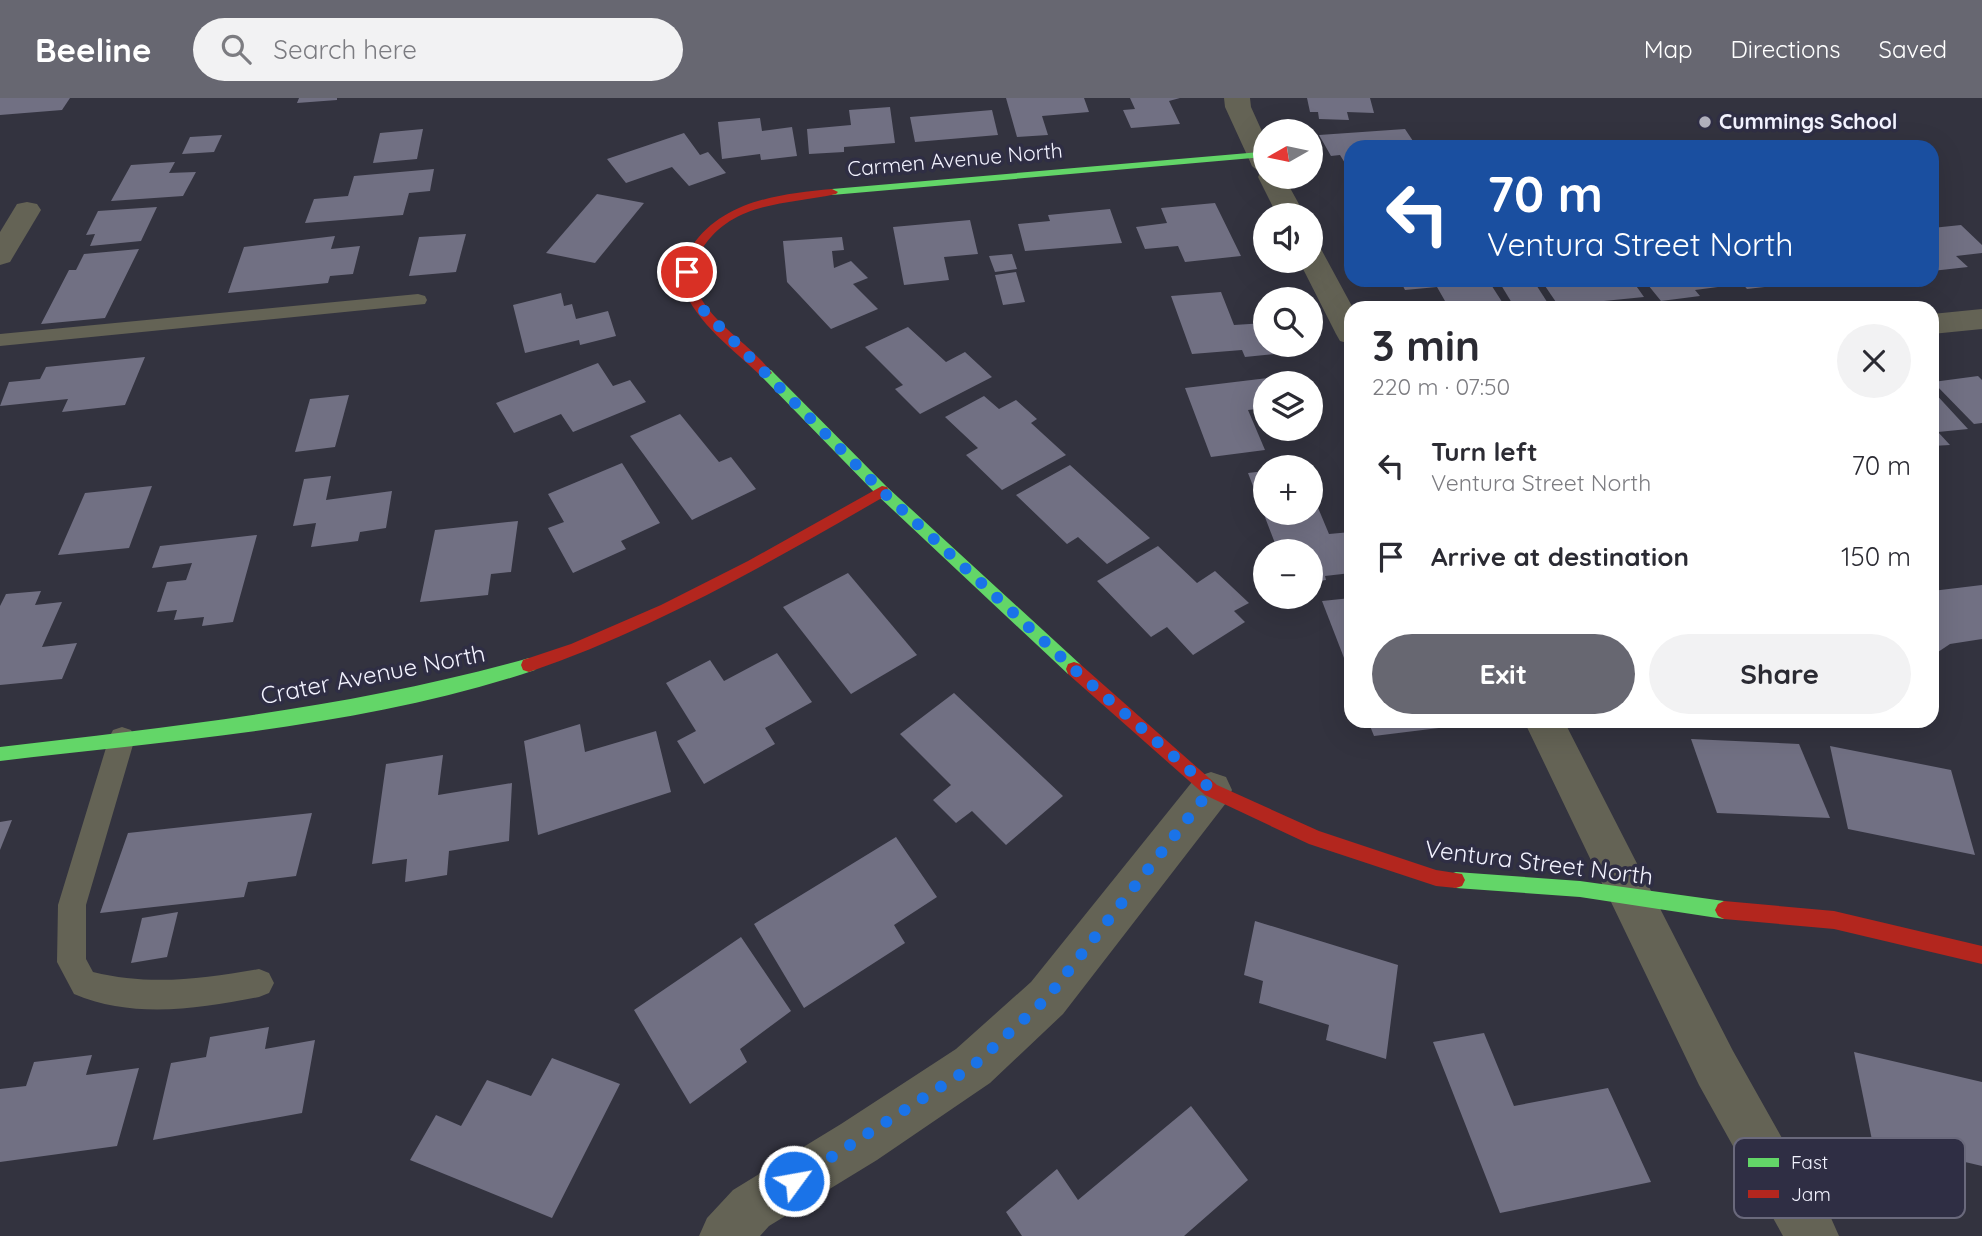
<!DOCTYPE html>
<meta charset="utf-8">
<style>
:root{--surface:#fff;--page:#f2f2f3;--text:#2b2b33;--muted:#7c7c81;--accent:#676771}
body{margin:0;font-family:Quicksand,sans-serif;background:var(--page);color:var(--text);height:100vh;display:flex;flex-direction:column;font-size:26px;white-space:nowrap}
*{box-sizing:border-box;margin:0}
p{font-size:23px;color:var(--muted)}
.icon{flex:none;width:38px;height:38px;fill:none;stroke:currentColor;stroke-width:2;stroke-linecap:round;stroke-linejoin:round}
.map{position:relative;flex:1;overflow:hidden}
.side{position:absolute;left:1344px;top:203px;width:595px;height:427px;display:flex;flex-direction:column;background:var(--surface);border-radius:21px;box-shadow:0 7px 28px #0002}
.side>*{flex:none}
.banner{position:absolute;left:1344px;top:42px;width:595px;height:147px;border-radius:21px;box-shadow:0 7px 28px #0002;background:#1a4fa0;color:#fff;overflow:hidden}
.needle{width:46px;rotate:261deg}
.controls{position:absolute;left:1253px;top:21px;display:grid;gap:14px}
.controls a{display:grid;place-items:center;width:70px;height:70px;border-radius:50%;background:var(--surface);box-shadow:0 7px 28px #0002;font-size:35px}
.pin{position:absolute;display:grid;place-items:center;width:60px;height:60px;color:#fff;margin:-30px;border:4px solid #fff;border-radius:50%;box-shadow:0 2px 7px #0007}
.me{position:absolute;width:77px;margin:-38px;rotate:58deg;stroke-linejoin:round;filter:drop-shadow(0 0 5px #0008)}
.turn{display:flex;align-items:center;gap:24px;height:147px;padding:0 28px;font-size:32px}
.turn .icon{width:91px;height:91px;stroke-width:2.5}
.turn b{display:block;font-size:49px;line-height:60px}
.round{display:grid;place-items:center;flex:none;width:74px;height:74px;border-radius:37px;background:var(--page)}
.head{display:flex;align-items:center;justify-content:space-between;height:119px;padding:0 28px}
h1{font-size:42px;font-weight:700;line-height:52px}
.cta{display:flex;gap:14px;margin-top:auto;padding:14px 28px}
.cta a{flex:1;height:80px;border-radius:42px;background:var(--accent);color:#fff;font-size:28px;font-weight:700;line-height:80px;text-align:center}
.cta a+a{background:var(--page);color:var(--text)}
ul{padding:0;list-style:none}
li{display:flex;align-items:center;gap:21px;height:91px;padding:0 28px}
li div{flex:1}
li b{display:block;font-size:26px}
li em{font-style:normal}
header{display:flex;align-items:center;gap:42px;box-sizing:border-box;height:98px;padding:0 35px;background:var(--accent);color:#fff}
header strong{font-size:33px}
nav{display:flex;gap:38px;margin-inline-start:auto;font-size:24px}
.search{width:490px;height:63px;background:var(--page);display:flex;align-items:center;gap:18px;box-sizing:border-box;padding:0 24px;border-radius:38px;color:var(--muted);font-size:26px}
.map>svg:first-child{display:block}
</style>
<header>
<strong>Beeline</strong>
<div class="search"><svg class="icon" aria-label="search" viewBox="0 0 24 24"><circle cx="10" cy="10" r="6"/><path d="M15 15l6 6"/></svg>Search here</div>
<nav><a>Map</a><a>Directions</a><a>Saved</a></nav>
</header>
<div class="map">
<svg width="1982" height="1138" viewBox="0 0 1982 1138">
<rect width="100%" height="100%" fill="#33333f"/>
<g fill="#717083">
<polygon points="0,0 70,0 62,12 0,17"/>
<polygon points="299,0 337,0 337,2 297,5"/>
<polygon points="1006,0 1084,0 1089,14 1042,18 1048,37 1017,39"/>
<polygon points="1130,0 1180,0 1169,3 1180,26 1131,30 1123,12 1135,11"/>
<polygon points="1307,0 1370,0 1374,15 1347,14 1349,22 1319,21 1318,14 1310,14"/>
<polygon points="890,9 895,45 844,49 844,54 809,56 807,31 851,27 849,12"/>
<polygon points="992,12 998,37 915,44 910,19"/>
<polygon points="760,20 762,33 792,29 797,58 761,62 760,56 722,61 718,24"/>
<polygon points="423,31 417,61 373,65 380,35"/>
<polygon points="1405,31 1417,49 1351,49 1351,75 1340,57 1331,58 1319,37"/>
<polygon points="684,35 700,57 708,54 726,75 689,88 672,69 626,85 607,61"/>
<polygon points="222,37 214,54 182,56 190,39"/>
<polygon points="175,64 169,75 196,74 183,98 111,103 131,67"/>
<polygon points="434,71 430,93 409,95 403,117 305,125 314,101 348,98 354,78"/>
<polygon points="597,96 644,105 595,165 546,155"/>
<polygon points="1215,105 1241,158 1185,164 1178,148 1145,151 1136,129 1167,125 1161,110"/>
<polygon points="157,109 141,143 90,148 95,136 86,137 98,113"/>
<polygon points="1110,111 1122,145 1025,153 1018,126 1050,123 1048,117"/>
<polygon points="970,122 978,156 944,159 949,182 904,187 893,129"/>
<polygon points="1961,127 1982,147 1982,155 1956,158 1968,169 1932,173 1932,130"/>
<polygon points="466,136 456,174 409,178 419,139"/>
<polygon points="335,138 331,151 360,148 353,176 330,178 328,185 228,195 244,149"/>
<polygon points="842,139 844,152 832,153 834,170 851,163 868,180 853,186 878,211 831,231 787,184 783,143"/>
<polygon points="139,151 105,220 41,226 69,172 76,172 84,156"/>
<polygon points="1012,156 1017,171 995,174 989,158"/>
<polygon points="1016,174 1025,204 1003,207 995,177"/>
<polygon points="1400,182 1488,182 1506,210 1449,210 1437,189 1405,192"/>
<polygon points="1498,182 1533,182 1551,210 1515,210"/>
<polygon points="1541,182 1632,182 1644,199 1594,204 1598,209 1560,210"/>
<polygon points="1644,182 1729,182 1733,187 1695,192 1700,198 1661,203"/>
<polygon points="1739,182 1808,182 1808,184 1747,191"/>
<polygon points="1221,194 1234,227 1265,225 1265,247 1281,247 1285,255 1245,259 1242,252 1192,256 1171,198"/>
<polygon points="561,195 564,208 572,206 576,221 608,213 616,238 580,247 579,242 525,255 513,207"/>
<polygon points="908,229 946,264 965,254 992,279 920,316 895,291 903,287 865,249"/>
<polygon points="145,259 125,307 62,314 68,301 0,308 9,284 40,281 46,269"/>
<polygon points="598,265 613,288 630,282 646,304 573,334 561,316 514,335 496,305"/>
<polygon points="1285,278 1288,285 1265,285 1265,310 1248,312 1265,352 1211,359 1185,290"/>
<polygon points="1978,278 1982,282 1982,325 1974,326 1933,284"/>
<polygon points="1932,292 1968,331 1938,334 1950,347 1932,348"/>
<polygon points="349,297 335,349 295,354 310,301"/>
<polygon points="984,298 999,311 1016,302 1037,321 1031,325 1066,357 1002,392 966,357 978,350 945,319"/>
<polygon points="680,316 719,364 731,359 756,391 692,422 630,338"/>
<polygon points="622,365 660,425 621,443 626,451 573,475 548,430 564,424 548,396"/>
<polygon points="1070,367 1150,440 1107,466 1078,439 1067,446 1016,397"/>
<polygon points="1265,373 1265,415 1311,415 1311,393 1329,436 1351,434 1351,475 1325,478 1326,482 1311,484 1311,453 1278,453 1248,375"/>
<polygon points="331,378 326,402 392,393 386,430 360,434 358,443 311,449 316,425 293,428 304,381"/>
<polygon points="152,388 129,450 58,457 85,395"/>
<polygon points="518,423 511,474 491,476 488,497 420,504 435,432"/>
<polygon points="257,437 233,524 202,528 204,519 174,522 177,512 157,514 167,484 186,482 192,465 152,470 160,448"/>
<polygon points="1158,448 1197,485 1215,473 1249,505 1234,513 1245,524 1193,557 1167,529 1151,539 1097,483"/>
<polygon points="848,475 917,557 851,596 783,509"/>
<polygon points="1982,487 1982,541 1950,546 1932,558 1932,493"/>
<polygon points="41,493 35,507 62,504 42,549 77,545 62,581 0,587 0,508 6,496"/>
<polygon points="1351,500 1351,578 1322,503"/>
<polygon points="777,555 812,604 765,630 775,646 704,686 677,643 696,633 666,585 710,562 724,583"/>
<polygon points="954,595 1063,698 1006,747 972,713 956,725 933,702 951,687 900,636"/>
<polygon points="1368,623 1444,623 1447,629 1374,638"/>
<polygon points="580,626 585,654 656,633 671,694 538,737 524,643"/>
<polygon points="1691,641 1799,646 1830,720 1717,715"/>
<polygon points="1830,648 1951,672 1975,757 1848,731"/>
<polygon points="443,657 438,697 512,685 509,743 449,753 447,777 405,784 407,761 372,766 386,666"/>
<polygon points="312,715 296,778 248,784 244,799 100,815 128,735"/>
<polygon points="12,722 0,752 0,724"/>
<polygon points="896,739 937,799 894,827 905,845 804,910 754,826"/>
<polygon points="178,814 167,859 131,865 142,820"/>
<polygon points="1255,823 1398,867 1386,961 1326,942 1329,927 1259,905 1263,883 1244,877"/>
<polygon points="741,839 791,913 740,951 747,964 690,1006 634,912"/>
<polygon points="269,929 265,951 315,942 302,1015 153,1042 171,965 206,959 210,939"/>
<polygon points="1484,935 1514,1008 1608,990 1651,1084 1500,1115 1433,944"/>
<polygon points="1854,954 1982,984 1982,1068 1872,1042"/>
<polygon points="92,957 86,977 139,970 117,1048 0,1064 0,991 26,988 34,964"/>
<polygon points="552,960 620,986 552,1120 410,1062 436,1017 461,1028 487,982 531,998"/>
<polygon points="1191,1008 1248,1082 1184,1138 1022,1138 1006,1114 1057,1071 1078,1102"/>
</g>
<g fill="none" stroke-linecap="round" stroke-linejoin="round">
<g fill="#646355" fill-rule="evenodd">
<polygon points="418,196 425,198 427,202 425,206 0,248 0,236"/>
<path d="M122,629l9,3 4,8 -49,167v54l7,13c56,14 110,7 166,-3l10,4 5,10 -5,10 -10,4c-61,12 -126,22 -185,-3l-17,-32 1,-57 51,-167 4,-8z"/>
</g>
<g fill="#646355" fill-rule="evenodd">
<polygon points="1224,0 1250,0 1251,9 1265,40 1265,79 1284,79 1305,117 1277,117 1258,79 1260,75 1252,68 1225,9"/>
<polygon points="27,104 37,106 41,112 10,164 0,167 0,134 17,106"/>
<polygon points="1311,148 1321,151 1353,210 1351,246 1340,243 1336,236 1299,163 1311,163"/>
<polygon points="1982,211 1982,231 1932,236 1932,216"/>
<polygon points="1524,623 1564,623 1733,953 1805,1081 1831,1120 1839,1138 1783,1138 1699,987"/>
<polygon points="1211,674 1226,679 1232,692 1226,705 1063,916 990,985 877,1062 769,1128 760,1138 699,1138 707,1120 733,1092 841,1026 956,951 1031,884 1196,679"/>
</g>
<g fill="#63d668" fill-rule="evenodd">
<polygon points="1260,54 1265,57 1264,59 832,97 826,94 832,91"/>
<polygon points="766,271 771,272 887,389 1080,566 1082,571 1080,576 1068,576 877,397 761,278 761,272"/>
<path d="M529,560l6,2 2,5 -2,5c-168,57 -360,70 -535,91v-14c178,-21 355,-40 529,-89z"/>
<polygon points="1456,774 1580,783 1724,803 1730,806 1733,812 1730,818 1724,821 1580,799 1456,790 1450,788 1447,782 1450,776"/>
</g>
<g fill="#b3261e" fill-rule="evenodd">
<path d="M832,91l6,3 -2,2c-50,11 -103,7 -134,55 -11,17 -11,34 0,51 18,29 50,46 70,73l-6,4 -5,-1c-26,-25 -65,-53 -78,-89 -4,-14 1,-29 9,-41 32,-46 88,-52 140,-57z"/>
<path d="M882,388l5,1 2,4 -2,4c-116,67 -231,133 -358,177l-6,-2 -2,-5 2,-5 48,-16 90,-39 87,-44z"/>
<polygon points="1074,564 1080,566 1217,687 1319,733 1436,772 1462,776 1465,782 1462,788 1456,790 1436,788 1309,746 1205,697 1068,576 1066,571 1068,566"/>
<polygon points="1724,803 1834,813 1982,848 1982,866 1834,831 1724,821 1718,818 1715,812 1718,806"/>
</g>
</g>
<g fill="none" stroke-linecap="round" stroke-linejoin="round">
<polyline stroke="#1a73e8" stroke-width="12" stroke-dasharray="0 21.6" points="687,174 691,194 705,214 882,393 1075,572 1211,691 1047,900 973,968 794,1083"/>
</g>
<circle fill="#b0b0bc" stroke="#2f2e44" stroke-width="2.5" cx="1705" cy="24" r="7"/>
<g text-anchor="middle" stroke-width="7" stroke-linejoin="round" paint-order="stroke">
<g font-size="21" font-weight="bold" fill="#f3f3ff" stroke="#2f2e44" text-anchor="start">
<text x="1719" y="31">Cummings School</text>
</g>
<g font-size="21" fill="#f3f3ff" stroke="#2f2e44">
<text transform="translate(955 62) rotate(-5)" y="7">Carmen Avenue North</text>
</g>
<g font-size="24" fill="#f3f3ff" stroke="#2f2e44">
<text transform="translate(373 577) rotate(-11)" y="8">Crater Avenue North</text>
<text transform="translate(1539 765) rotate(7)" y="8">Ventura Street North</text>
</g>
</g>
<rect x="1734" y="1040" width="231" height="80" rx="10" fill="#2f2e44" stroke="#6a697c" stroke-width="2"/>
<rect x="1748" y="1060" width="31" height="9" fill="#63d668"/>
<rect x="1748" y="1092" width="31" height="8" fill="#b3261e"/>
<g font-size="19" fill="#f3f3ff">
<text x="1791" y="1071">Fast</text>
<text x="1791" y="1103">Jam</text>
</g>
</svg>
<div class="controls">
<a><svg class="needle" viewBox="-14 -14 28 28"><path d="M0-13l5 13h-10z" fill="#e53935"/><path d="M0 13l5-13h-10z" fill="#7c7c81"/></svg></a>
<a><svg class="icon" aria-label="sound" viewBox="0 0 24 24"><path d="M4 9h4l5-4v14l-5-4H4zM17 9q2 3 0 6"/></svg></a>
<a><svg class="icon" aria-label="search" viewBox="0 0 24 24"><circle cx="10" cy="10" r="6"/><path d="M15 15l6 6"/></svg></a>
<a><svg class="icon" aria-label="layers" viewBox="0 0 24 24"><path d="M12 4l9 5-9 5-9-5zM3 14l9 5 9-5"/></svg></a>
<a>+</a>
<a>−</a>
</div>
<div class="pin" style="left:687px;top:174px;background:#d93025"><svg class="icon" aria-label="arrive" viewBox="0 0 24 24"><path d="M6 21V4h12l-3 4 3 4H6"/></svg></div>
<svg class="me" style="left:794px;top:1083px" viewBox="-20 -20 40 40"><circle r="17" fill="#1a73e8" stroke="#fff" stroke-width="3"/><path d="M0-11L8 9 0 5-8 9z" fill="#fff"/></svg>
<div class="banner">
<div class="turn"><svg class="icon" aria-label="left" viewBox="0 0 24 24"><path d="M17 20v-9H6M10 6l-5 5 5 5"/></svg><div><b>70 m</b>Ventura Street North</div></div>
</div>
<section class="side">
<div class="head"><div><h1>3 min</h1><p>220 m · 07:50</p></div><a class="round"><svg class="icon" aria-label="close" viewBox="0 0 24 24"><path d="M6 6l12 12M18 6L6 18"/></svg></a></div>
<ul>
<li><svg class="icon" aria-label="left" viewBox="0 0 24 24"><path d="M17 20v-9H6M10 6l-5 5 5 5"/></svg><div><b>Turn left</b><p>Ventura Street North</p></div><em>70 m</em></li>
<li><svg class="icon" aria-label="arrive" viewBox="0 0 24 24"><path d="M6 21V4h12l-3 4 3 4H6"/></svg><div><b>Arrive at destination</b></div><em>150 m</em></li>
</ul>
<div class="cta"><a>Exit</a><a>Share</a></div>
</section>
</div>
